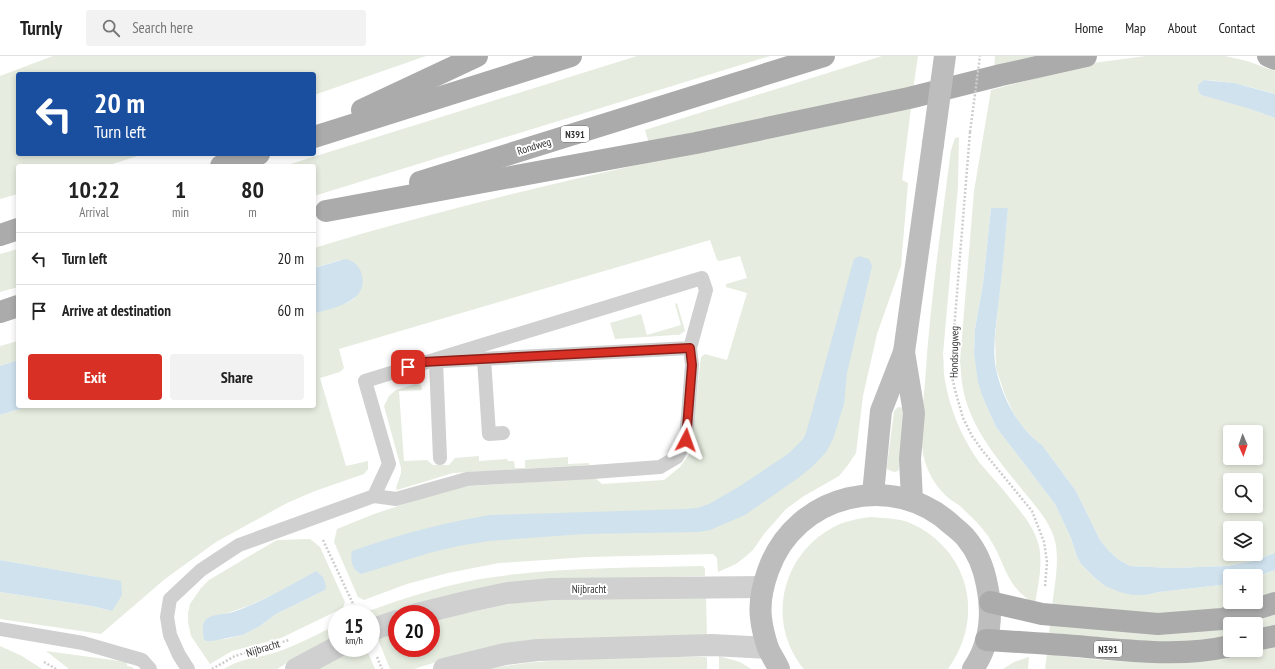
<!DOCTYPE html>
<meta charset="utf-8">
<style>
:root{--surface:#fff;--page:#f2f2f2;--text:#222;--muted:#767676;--line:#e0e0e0;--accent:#d93025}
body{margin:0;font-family:"PT Sans Narrow",sans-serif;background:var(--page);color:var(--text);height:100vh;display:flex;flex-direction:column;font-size:15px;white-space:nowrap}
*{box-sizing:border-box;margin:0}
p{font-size:13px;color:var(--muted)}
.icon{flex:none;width:22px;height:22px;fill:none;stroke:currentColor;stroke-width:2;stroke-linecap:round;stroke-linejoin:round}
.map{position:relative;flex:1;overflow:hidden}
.sheet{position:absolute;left:16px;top:108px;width:300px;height:244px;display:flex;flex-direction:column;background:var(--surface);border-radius:4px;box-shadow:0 2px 6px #0003}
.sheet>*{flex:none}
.top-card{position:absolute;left:16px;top:16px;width:300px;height:84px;border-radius:4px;box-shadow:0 2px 6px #0003;background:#1a4fa0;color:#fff;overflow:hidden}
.needle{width:26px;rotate:178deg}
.fabs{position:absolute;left:1223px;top:369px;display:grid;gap:8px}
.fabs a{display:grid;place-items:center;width:40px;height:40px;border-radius:4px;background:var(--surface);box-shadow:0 2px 6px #0003;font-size:20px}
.speed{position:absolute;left:328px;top:549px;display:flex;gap:8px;font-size:20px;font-weight:700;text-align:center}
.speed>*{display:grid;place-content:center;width:52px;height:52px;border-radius:50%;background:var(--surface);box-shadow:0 2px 6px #0003;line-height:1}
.speed small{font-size:10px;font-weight:400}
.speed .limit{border:6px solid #d22;background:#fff;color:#111}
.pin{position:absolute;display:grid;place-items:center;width:34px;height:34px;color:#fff;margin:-17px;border-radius:8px;box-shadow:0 2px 6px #0006}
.me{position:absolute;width:44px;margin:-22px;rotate:4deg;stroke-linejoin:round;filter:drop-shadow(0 0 3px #0008)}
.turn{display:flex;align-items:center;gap:14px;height:84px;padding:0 12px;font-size:18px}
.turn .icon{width:52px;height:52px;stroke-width:2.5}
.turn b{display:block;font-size:28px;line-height:34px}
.eta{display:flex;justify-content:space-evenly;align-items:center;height:68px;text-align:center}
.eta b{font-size:24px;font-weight:700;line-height:28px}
.cta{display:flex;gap:8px;margin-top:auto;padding:8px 12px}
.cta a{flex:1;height:46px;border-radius:4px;background:var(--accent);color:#fff;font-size:16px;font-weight:700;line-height:46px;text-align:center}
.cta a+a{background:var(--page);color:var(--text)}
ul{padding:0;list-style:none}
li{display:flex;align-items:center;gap:12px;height:52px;padding:0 12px;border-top:1px solid var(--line)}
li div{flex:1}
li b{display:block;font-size:15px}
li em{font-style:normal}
header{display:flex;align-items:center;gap:24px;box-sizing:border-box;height:56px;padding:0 20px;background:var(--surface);border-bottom:1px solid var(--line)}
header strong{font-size:19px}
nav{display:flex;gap:22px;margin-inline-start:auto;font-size:14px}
.search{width:280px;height:36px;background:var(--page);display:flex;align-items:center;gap:10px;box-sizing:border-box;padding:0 14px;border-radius:4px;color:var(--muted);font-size:15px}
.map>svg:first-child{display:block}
</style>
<header>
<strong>Turnly</strong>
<div class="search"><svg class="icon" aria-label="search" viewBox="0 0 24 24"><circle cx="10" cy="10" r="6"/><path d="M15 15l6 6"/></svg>Search here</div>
<nav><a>Home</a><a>Map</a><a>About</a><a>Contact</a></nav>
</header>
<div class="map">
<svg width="1275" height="613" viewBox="0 0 1275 613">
<rect width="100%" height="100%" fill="#fff"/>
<g fill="#e6ecdf" fill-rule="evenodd">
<polygon points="53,0 426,0 314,39 314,18 18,18 18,98 144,98 106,110 18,110 18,138 0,143 0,20"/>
<polygon points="637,0 770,0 314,140 314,110 284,110"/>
<polygon points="882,0 918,0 913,34 649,88 645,74"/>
<polygon points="995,0 1048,0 994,15"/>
<path d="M1146,0h79l22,5 28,10v23c-23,-7 -46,-13 -71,-14l-6,8 3,7c26,6 50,13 74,23v435l-22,8 -26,5 -55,2 -42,-2 -11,-6 -11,-10 -8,-10 -24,-49 -34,-46 -7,-5 -14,-15 -8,-13 -8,-17 -9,-27 -1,-30 13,-130h-17l-8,76 -8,45 -1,24 9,45 13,29 59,77 16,34 6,19 4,7 14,14 10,8 41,9 13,-3 71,-8v18h20l-11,3 -56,10 -131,-8c2,-19 7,-41 4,-61 -3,-21 -19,-38 -32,-54 -26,-33 -56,-66 -62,-109 -1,-7 -1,-15 -2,-22l14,-170 17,-101 102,-27zM1230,376h26v26h-26zM1230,424h26v26h-26zM1230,472h26v26h-26z"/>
<path d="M911,52l-9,72 6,3 -7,83 -24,68 -14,62 -7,57 -8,12 -9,11 -35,20 -18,13 -22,25 -11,16 -8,7 -9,7 -18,8 -1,-14 -4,-4 -125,3 -89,6 -51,10 -41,11 -43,16 -6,-3 -24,-55 3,-13 37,-15 82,-27 139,-9 7,6 62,-4 16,-13 10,-14 11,-96 4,-3 22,6 20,-67 -21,-6v-3l21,-6 -7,-22 -20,5 -3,-1 -7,-20 -371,109 5,19 -4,4 -20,6 26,88 22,-5v8l-4,5 -49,17 -28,12 -71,39 -51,37 -64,55 -101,-15v-27l92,14 20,5 -15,-34 -97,-17v-145l29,-9h285v-92l35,-12 6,-4 -15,-38 -26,8v-20c195,-60 397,-99 597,-140z"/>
<path d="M959,81l-1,49 -15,168c1,9 0,18 2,27 5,29 17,57 34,81 8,10 18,20 26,30 13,17 29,33 34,54 4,19 -1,39 -4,58 -31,-18 -29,-42 -47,-68 -7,-10 -16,-19 -25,-27 -3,-4 -8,-6 -12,-9 -10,-8 -17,-17 -22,-28 -13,-28 -6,-61 -4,-90 5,-78 16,-155 26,-232l4,-12z"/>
<polygon points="18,193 18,231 0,236 0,198"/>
<polygon points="677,247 685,275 679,279 674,279 615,283 610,267 641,258 647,279 681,269 675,248"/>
<polygon points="18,285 18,304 0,310 0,290"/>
<polygon points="415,328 421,329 422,334 399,335 404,405 427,404 433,409 449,409 455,402 479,400 479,405 507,403 508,405 514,405 515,412 525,412 525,404 568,401 568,408 589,407 589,409 453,417 397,434 396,432 401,417 401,412 384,350 389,340 396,334"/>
<polygon points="898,351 903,352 905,356 899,413 898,415 894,416 887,413 887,410 894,355"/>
<path d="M870,461c13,1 28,1 40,6 59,26 76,94 38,146h-144c-38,-46 -23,-113 28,-141 12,-7 25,-9 38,-11z"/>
<path d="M310,483l10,8 25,55 -2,6 -62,30 -49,13 -22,13 -19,-28 -3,-14v-9l2,-9 11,-16 8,-8 37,-22 31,-18zM316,515l9,19 -49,24 -16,12 -17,9 -17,4 -22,1 -1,-10 1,-9 44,-15 31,-14z"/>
<path d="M703,510l2,3v7l-146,4 -149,27 -39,14v-7h-5v-2c41,-15 84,-29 128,-35 69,-10 140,-9 209,-11z"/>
<polygon points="1275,514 1275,538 1256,544 1256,521"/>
<polygon points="706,540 707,581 446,603 414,613 390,613 378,583 397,575 397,592 431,592 431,564 515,547 550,543"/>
<polygon points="1275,557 1275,570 1256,576 1256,568 1236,568"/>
<path d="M337,569v10l-32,17 -28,17h-53c17,-11 35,-11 53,-17 21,-7 40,-18 60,-27z"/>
<polygon points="1050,569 1230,569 1230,582 1167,589 1049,579"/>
<polygon points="0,590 22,600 42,613 0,613"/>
<path d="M1275,590v23h-230l2,-15c75,10 154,15 228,-8z"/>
<polygon points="357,592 366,592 375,613 311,613"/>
<polygon points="46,595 127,606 127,610 132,611 134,613 69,613"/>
<polygon points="719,600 740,606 751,613 719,613"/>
<path d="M676,601h30l1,1v11h-220c62,-12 126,-10 189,-12z"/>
<polygon points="1029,601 1028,613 1003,613 1014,606"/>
</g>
<g fill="#cfe2ee">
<path d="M1204,24l30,3 41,11v24c-24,-10 -49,-16 -74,-23l-3,-5v-5z"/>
<path d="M991,152h17c-3,33 -6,67 -10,100 -2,19 -6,41 -2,61 6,28 22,59 46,76l34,46 24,49 8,10 11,10 11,6 42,2 55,-2 26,-5 22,-8v17l-19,7 -26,-1v8l-71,8 -13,3h-14l-12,-3 -15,-6 -10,-8 -14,-14 -4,-7 -6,-19 -16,-34 -59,-77 -13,-29 -5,-16 -4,-29 1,-24 8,-45z"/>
<path d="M859,200l10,3 3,7 -25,107 -3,31 -11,35 -7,13 -13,14 -15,12 -53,37 -35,15 -12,2 -115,2 -94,7 -31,5 -29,7 -68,21c-9,-5 -11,-13 -9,-23 45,-16 90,-28 138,-36l195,-6 12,-1 12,-4 31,-18 48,-32 15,-15 3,-6 47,-171 1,-3z"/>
<path d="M345,203c8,1 13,6 16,13 10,30 -27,35 -47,42v-46z"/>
<polygon points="18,304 18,350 29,350 0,359 0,310"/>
<polygon points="0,504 121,525 122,539 112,555 92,550 0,536"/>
<path d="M316,515l7,6 3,9 -1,4 -49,24 -16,12 -17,9 -31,6h-5l-3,-1c-1,-6 -3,-16 2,-21 4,-4 20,-5 27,-7 29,-10 56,-26 83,-41z"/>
</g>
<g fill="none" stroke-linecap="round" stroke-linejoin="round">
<g stroke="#cdcdcd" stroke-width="2.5" stroke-dasharray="2 2" stroke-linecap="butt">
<polyline points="970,76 952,299 952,321 955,334 963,362 972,380 982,394 1032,455 1044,486 1047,506 1045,531"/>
<polyline points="323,484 355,552"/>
<polyline points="377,601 382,613"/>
<polyline points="44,606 56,613"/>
<polyline points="212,613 235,600 289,584"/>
</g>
<g stroke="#d0d0d0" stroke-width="14">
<polyline points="484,303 489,378 503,377"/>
<polyline points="436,306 440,402"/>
<polyline points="374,440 396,443 467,423 593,416 660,411 677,401 686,384 692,309 690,292"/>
<polyline points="0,573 83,587 142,604 150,613"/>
<polyline points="188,613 179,599 170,579 167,561 170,543 201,514 239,489 374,440 389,408 365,325 702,222 706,234 690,292 423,306"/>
</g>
<g stroke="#d0d0d0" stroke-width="22">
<polyline points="417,558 470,545 508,537 551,533 763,531"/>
<polyline points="371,574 397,565"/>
<polyline points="296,613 337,591"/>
<polyline points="444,613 505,598 538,594 712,589 768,592"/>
</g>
<g stroke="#bdbdbd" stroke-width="22">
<polyline points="904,296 914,357 910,403 912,444"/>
<polyline points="873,438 881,355 904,296 933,88"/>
<path d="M779,613c-3,-7 -8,-14 -11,-21 -3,-9 -6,-21 -7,-30 -2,-16 2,-33 7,-47 27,-78 126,-101 185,-45 5,4 10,8 13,12 11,13 18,31 21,47 6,29 3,59 -14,84"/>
</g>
<g stroke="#ababab" stroke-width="22">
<polyline points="1268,0 1275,3"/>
<polyline points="362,54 477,0"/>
<polyline points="314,81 571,0"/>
<polyline points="221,110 259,98"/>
<polyline points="420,126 824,0"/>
<polyline points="326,155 696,87 909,42 1001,19 1086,0"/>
<polyline points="0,179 18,173"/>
<polyline points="0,256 18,250"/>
<polyline points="990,546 1042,558 1158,568 1222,563 1275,547"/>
<path d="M986,584c34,2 67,4 101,7 47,4 96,10 143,-1"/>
<polyline points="1256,584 1275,580"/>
</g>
<polyline stroke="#cdcdcd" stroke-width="2.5" stroke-dasharray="2 2" stroke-linecap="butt" points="970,76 980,0"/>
<polyline stroke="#bdbdbd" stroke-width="22" points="933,88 945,0"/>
</g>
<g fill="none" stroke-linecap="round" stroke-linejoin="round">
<defs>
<polyline id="route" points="408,311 423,306 690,292 692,309 686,384"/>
</defs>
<use href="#route" stroke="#8d1f18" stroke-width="10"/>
<use href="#route" stroke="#d93025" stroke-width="7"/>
</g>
<g text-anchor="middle" stroke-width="4" stroke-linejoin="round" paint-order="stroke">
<g fill="#fff" stroke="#707070" stroke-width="1">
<rect x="561" y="70" width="28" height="16" rx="3"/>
<rect x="1094" y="585" width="28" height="16" rx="3"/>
</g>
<g font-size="10" font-weight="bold" fill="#333">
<text x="575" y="82">N391</text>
<text x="1108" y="597">N391</text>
</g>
<g font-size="11" fill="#333" stroke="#fff">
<text transform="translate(534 90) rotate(-17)" y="4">Rondweg</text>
<text transform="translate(954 296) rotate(-89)" y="4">Hondsrugweg</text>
<text x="589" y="537">Nijbracht</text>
<text transform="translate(263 592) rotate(-17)" y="4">Nijbracht</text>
</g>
</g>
</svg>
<div class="fabs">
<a><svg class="needle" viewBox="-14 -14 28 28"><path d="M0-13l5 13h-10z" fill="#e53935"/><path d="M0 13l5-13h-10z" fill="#767676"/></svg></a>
<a><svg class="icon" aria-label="search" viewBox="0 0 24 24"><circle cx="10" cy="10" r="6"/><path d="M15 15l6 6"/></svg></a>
<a><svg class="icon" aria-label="layers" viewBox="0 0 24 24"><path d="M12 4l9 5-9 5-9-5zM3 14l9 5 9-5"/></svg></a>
<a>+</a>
<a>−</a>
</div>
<div class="speed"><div>15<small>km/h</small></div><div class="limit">20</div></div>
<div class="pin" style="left:408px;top:311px;background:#d93025"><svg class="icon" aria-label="arrive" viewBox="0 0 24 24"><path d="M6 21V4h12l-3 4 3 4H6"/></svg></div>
<svg class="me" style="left:686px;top:384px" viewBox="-20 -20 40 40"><path d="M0-17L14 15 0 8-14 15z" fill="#d93025" stroke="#fff" stroke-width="4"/></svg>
<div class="top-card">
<div class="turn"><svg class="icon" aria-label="left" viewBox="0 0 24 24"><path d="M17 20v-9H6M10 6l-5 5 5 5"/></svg><div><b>20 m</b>Turn left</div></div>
</div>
<section class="sheet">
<div class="eta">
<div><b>10:22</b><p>Arrival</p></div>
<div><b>1</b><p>min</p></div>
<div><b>80</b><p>m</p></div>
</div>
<ul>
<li><svg class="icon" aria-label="left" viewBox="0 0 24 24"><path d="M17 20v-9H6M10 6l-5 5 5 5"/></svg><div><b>Turn left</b></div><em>20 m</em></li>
<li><svg class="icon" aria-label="arrive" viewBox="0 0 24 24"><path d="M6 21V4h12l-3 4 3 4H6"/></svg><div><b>Arrive at destination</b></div><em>60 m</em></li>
</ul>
<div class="cta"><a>Exit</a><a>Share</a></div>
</section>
</div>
